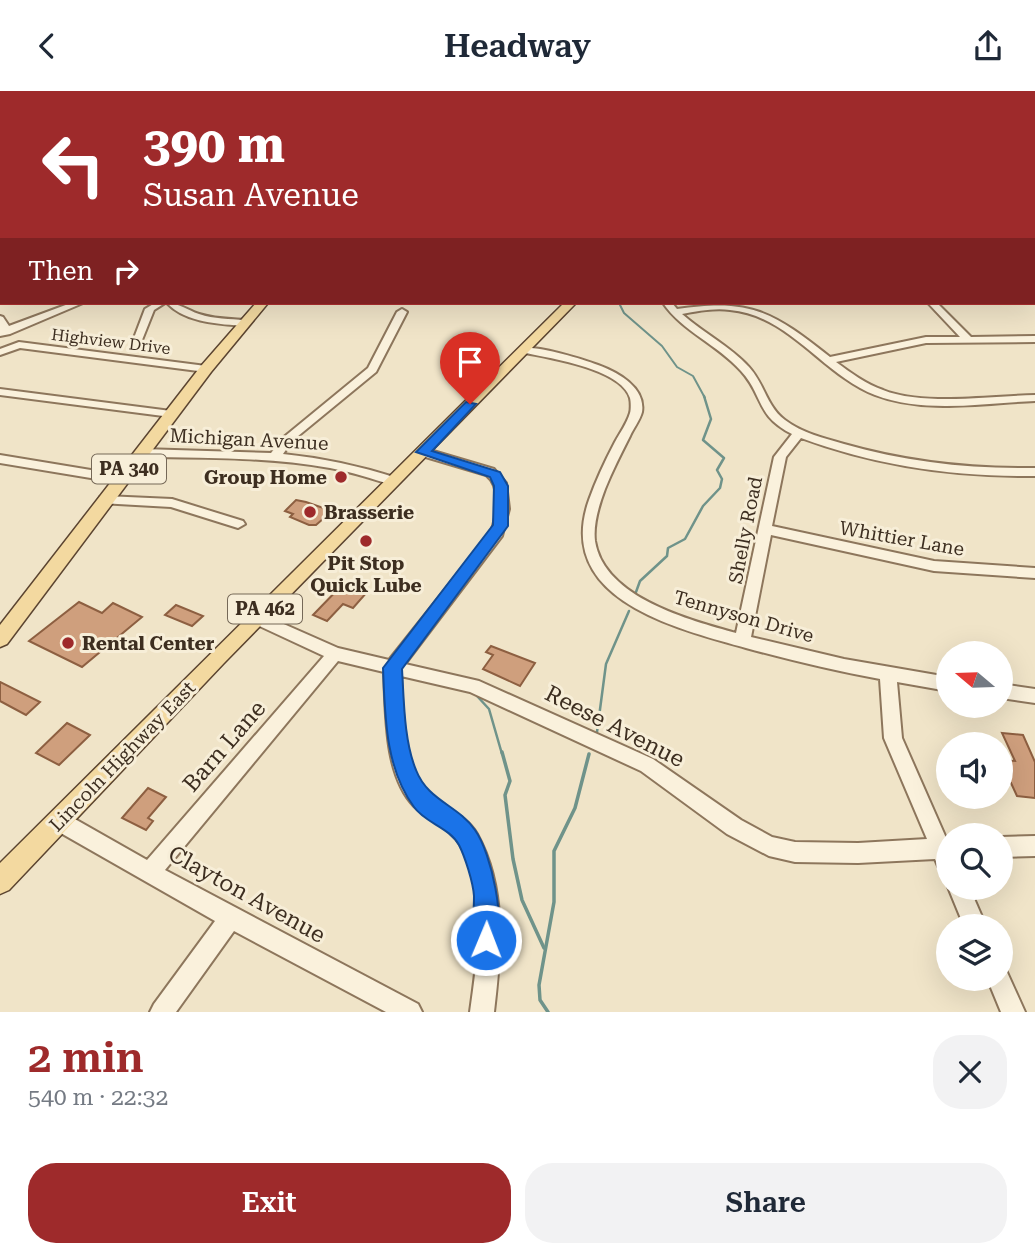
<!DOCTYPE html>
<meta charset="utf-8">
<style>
:root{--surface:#fff;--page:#f2f2f3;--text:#1f2937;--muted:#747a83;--accent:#9e2a2b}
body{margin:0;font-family:"Roboto Serif",serif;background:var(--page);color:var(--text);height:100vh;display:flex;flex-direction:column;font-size:26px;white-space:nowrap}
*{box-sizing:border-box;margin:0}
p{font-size:23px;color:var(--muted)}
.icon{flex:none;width:38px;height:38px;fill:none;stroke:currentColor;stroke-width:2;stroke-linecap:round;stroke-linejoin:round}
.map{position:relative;height:921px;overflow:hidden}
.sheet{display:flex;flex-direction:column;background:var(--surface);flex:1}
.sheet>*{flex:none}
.hud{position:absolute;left:0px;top:0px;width:1036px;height:214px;box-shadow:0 7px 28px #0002;background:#9e2a2b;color:#fff;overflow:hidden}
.needle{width:46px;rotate:289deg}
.fabs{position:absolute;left:936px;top:550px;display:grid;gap:14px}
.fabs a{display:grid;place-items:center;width:77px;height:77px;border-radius:50%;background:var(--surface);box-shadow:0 7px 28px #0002;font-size:35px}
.pin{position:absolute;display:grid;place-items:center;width:60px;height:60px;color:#fff;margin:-72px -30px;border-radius:50% 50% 50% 0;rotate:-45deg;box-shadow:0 0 7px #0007}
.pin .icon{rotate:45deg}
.me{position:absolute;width:77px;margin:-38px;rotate:1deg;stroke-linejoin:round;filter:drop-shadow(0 0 5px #0008)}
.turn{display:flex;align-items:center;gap:24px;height:147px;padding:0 28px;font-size:32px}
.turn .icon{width:91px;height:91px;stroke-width:2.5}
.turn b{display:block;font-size:49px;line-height:60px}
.then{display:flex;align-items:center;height:66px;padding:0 28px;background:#0003;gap:14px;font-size:26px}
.round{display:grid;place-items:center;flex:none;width:74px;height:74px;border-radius:28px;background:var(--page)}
.summary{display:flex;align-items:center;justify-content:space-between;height:119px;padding:0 28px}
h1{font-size:42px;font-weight:600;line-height:52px;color:var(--accent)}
.button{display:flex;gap:14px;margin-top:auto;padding:14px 28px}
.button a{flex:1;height:80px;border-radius:28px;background:var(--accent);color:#fff;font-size:28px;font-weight:600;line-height:80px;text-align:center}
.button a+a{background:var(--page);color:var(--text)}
header{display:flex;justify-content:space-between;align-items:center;height:91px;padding:0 28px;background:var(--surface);font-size:32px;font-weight:600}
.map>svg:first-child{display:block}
</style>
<header><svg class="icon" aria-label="back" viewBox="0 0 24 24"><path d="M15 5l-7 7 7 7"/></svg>Headway<svg class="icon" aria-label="share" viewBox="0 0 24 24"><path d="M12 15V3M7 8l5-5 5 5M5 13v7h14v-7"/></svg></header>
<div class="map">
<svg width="1035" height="921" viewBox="0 0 1035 921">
<rect width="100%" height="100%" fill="#f0e4c8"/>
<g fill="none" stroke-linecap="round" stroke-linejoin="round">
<polyline stroke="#6f938a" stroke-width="2" points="619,212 624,222 662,255 677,276 693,285 705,307"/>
<g stroke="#6f938a" stroke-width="2.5">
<polyline points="636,501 640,490 667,465 668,457 685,448 703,415 720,397 722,388 717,379 724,367 703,349 711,328 704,305"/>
<polyline points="477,605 489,618 502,663"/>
<polyline points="597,641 606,573 629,520"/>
</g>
<g stroke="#6f938a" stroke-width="3.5">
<polyline points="502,661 510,690 505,704 513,768 522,809 544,857"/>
<polyline points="548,921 540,909 539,894 554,811 554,760 575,717 589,663"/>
</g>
</g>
<g fill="#cf9f7d" stroke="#8d5f41" stroke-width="2">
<polygon points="296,409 306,411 332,420 316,434 309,434 290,426 293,423 285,420"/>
<polygon points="345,491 368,500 353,517 343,513 327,530 313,524"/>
<polygon points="79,511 102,522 113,512 142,526 82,576 29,550"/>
<polygon points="176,514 203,525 192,535 165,524"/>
<polygon points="491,555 535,572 520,595 483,578 493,564 486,561"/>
<polygon points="0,591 40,611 26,624 0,610"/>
<polygon points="67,632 90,644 59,674 36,662"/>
<polygon points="1002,642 1023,644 1035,671 1035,707 1017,705 1011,692 1004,691 1001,669 1015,670"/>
<polygon points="148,697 166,706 148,727 153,730 146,739 122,727"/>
</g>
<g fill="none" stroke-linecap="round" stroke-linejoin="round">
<defs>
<g id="minor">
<rect x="1034" y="125" width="1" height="4"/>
<rect x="1034" y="137" width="1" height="4"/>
<rect x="0" y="185" width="2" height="6"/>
<polygon points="2,196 2,203 0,204 0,197"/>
<rect x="1034" y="201" width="1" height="6"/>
<polygon points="71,212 83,212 10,243 0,245 0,225 3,226 9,235"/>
<polygon points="155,212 165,212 154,219 142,249 136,249 134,247 145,218"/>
<path d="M167,212c12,0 20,7 32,11 15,5 31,5 46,6l5,3 -5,3c-26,-2 -59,-3 -78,-23z"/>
<path d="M663,212h9l5,6c74,-11 96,3 153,48l96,-20h34l-32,-34h9l34,34 64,-1v6l-109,1 -90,19c15,11 30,22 47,28 40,16 108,6 152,5v6c-51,2 -111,13 -160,-6 -52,-20 -86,-80 -145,-85 -16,-2 -32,1 -48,4 21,19 48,32 67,53 15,16 18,40 36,53 17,13 39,18 59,24 63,18 125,25 191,24v8c-80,1 -159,-10 -234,-38l-15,19 -14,69 162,35 101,7v10l-101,-7 -163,-36 -20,102 93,22 104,18v14l-51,-9 5,56 44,100h2v38l-7,-3 -6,-14 -77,4 -63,-1 -26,-6 -42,-22 -86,-63 -171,-79 -69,-16c2,34 1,92 27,117 15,15 38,22 49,41 30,54 24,119 17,178h-24c7,-51 18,-117 -8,-164 -10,-20 -32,-27 -48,-42 -30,-31 -28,-94 -30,-134l-46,-11 -173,209 253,134 4,8h-36l-152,-81 -58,81h-26l4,-8 61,-83 -163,-93 -3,-7 3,-7 7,-2 7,2 81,46 177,-204 -73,-34 -3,-4 3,-4h10l77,34 51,12 102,-128c6,-17 11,-45 -5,-57l-67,-20 -2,-3 6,-4 71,21 12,14 3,26 -7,27 -97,128 74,17 174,78 88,61 31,17 23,5 63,1 69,-4 -43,-101 -4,-59c-45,-8 -90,-19 -134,-31 -71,-20 -192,-49 -157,-148 7,-20 16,-39 26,-58 5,-9 12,-19 15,-29 1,-3 1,-11 0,-15 -9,-30 -83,-40 -109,-46v-4c19,-2 58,10 77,17 19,7 48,22 44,47 -2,8 -9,17 -12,24 -9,18 -18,35 -25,53 -6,16 -12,35 -10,52 9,57 95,79 141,92l38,-176 18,-23c-37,-19 -28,-38 -51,-63 -23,-26 -59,-40 -78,-68z"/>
<path d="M402,218l5,3 -31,60 -84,69 -9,13c39,4 77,12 114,24l2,3 -2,3 -4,1c-21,-6 -41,-13 -63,-17 -62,-11 -125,-10 -188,-11l-6,-4 6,-4 129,4 13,-16 84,-69 29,-56z"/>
<polygon points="19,251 206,275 211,278 206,281 20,257 0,264 0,258"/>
<polygon points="0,298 171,320 177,323 171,326 0,304"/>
<polygon points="0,364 121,384 127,388 121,392 0,372"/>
<polygon points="105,405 172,408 243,430 245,433 238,437 171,416 100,412 99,409 100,406"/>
<polygon points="1001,593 1035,598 1035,612 1001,607"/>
<polygon points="1035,745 1035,765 1001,766 1001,746"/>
<polygon points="948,794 948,796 969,796 986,835 964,835 948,796"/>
<polygon points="1001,877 1006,879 1025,921 1001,921 987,887 1001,887"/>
</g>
<g id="major">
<polygon points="256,212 268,212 211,281 7,553 0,556 0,534 201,275"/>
<polygon points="564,212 576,212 224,572 9,799 0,803 0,772"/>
</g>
</defs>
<use href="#minor" stroke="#8d765c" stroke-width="4"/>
<use href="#major" stroke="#5b4430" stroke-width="3"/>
<use href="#minor" fill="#faf1dc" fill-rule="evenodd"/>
<use href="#major" fill="#f3d9a0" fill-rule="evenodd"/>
</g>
<linearGradient id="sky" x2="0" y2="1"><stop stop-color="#8fbad6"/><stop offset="0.42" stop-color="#f8f3e6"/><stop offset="1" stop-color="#f8f3e6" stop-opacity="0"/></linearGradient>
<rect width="1035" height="222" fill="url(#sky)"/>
<path fill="#1a73e8" stroke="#114b97" stroke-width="2" d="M466,311l10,2 -44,47 68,21 8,14v40l-106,143c2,32 2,72 14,101 12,31 42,35 59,60 17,24 31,93 20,119l-9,4 -9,-4c-6,-16 -3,-35 -3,-53 -1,-14 -9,-39 -15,-51 -10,-18 -34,-22 -45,-38 -29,-39 -29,-92 -31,-139l110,-143 1,-39 -4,-9 -74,-25z"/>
<g fill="#9e2a2b" stroke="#f7eed8" stroke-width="2.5">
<circle cx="341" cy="386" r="7"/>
<circle cx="310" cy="421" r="7"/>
<circle cx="366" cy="450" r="7"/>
<circle cx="68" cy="552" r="7"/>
</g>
<g text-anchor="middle" stroke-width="6" stroke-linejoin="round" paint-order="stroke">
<g font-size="16" fill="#3d2e20" stroke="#f7eed8">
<text transform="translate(111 250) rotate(7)" y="6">Highview Drive</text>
</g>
<g fill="#f7eed8" stroke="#756857" stroke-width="2">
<rect x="92" y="363.5" width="74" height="29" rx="5"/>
<rect x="228" y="503.5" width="74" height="29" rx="5"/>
</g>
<g font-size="18" font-weight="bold" fill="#3d2e20">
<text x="129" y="384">PA 340</text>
<text x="265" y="524">PA 462</text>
</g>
<g font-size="19" fill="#3d2e20" stroke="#f7eed8">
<text transform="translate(249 348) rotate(3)" y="7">Michigan Avenue</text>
<text transform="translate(745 439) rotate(-79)" y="7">Shelly Road</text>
<text transform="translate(902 447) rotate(10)" y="7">Whittier Lane</text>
<text transform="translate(744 525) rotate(16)" y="7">Tennyson Drive</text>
<text transform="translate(122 665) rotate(-46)" y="7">Lincoln Highway East</text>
</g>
<g font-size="19" font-weight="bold" fill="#3d2e20" stroke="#f7eed8" text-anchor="start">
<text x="327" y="393" text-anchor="end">Group Home</text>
<text x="324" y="428">Brasserie</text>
<text x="366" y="479" text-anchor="middle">Pit Stop<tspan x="366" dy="22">Quick Lube</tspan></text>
<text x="82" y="559">Rental Center</text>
</g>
<g font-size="23" fill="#3d2e20" stroke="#f7eed8">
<text transform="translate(615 635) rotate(27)" y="8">Reese Avenue</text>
<text transform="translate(224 655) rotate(-49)" y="8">Barn Lane</text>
<text transform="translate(247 803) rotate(29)" y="8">Clayton Avenue</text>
</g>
</g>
</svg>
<div class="fabs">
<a><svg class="needle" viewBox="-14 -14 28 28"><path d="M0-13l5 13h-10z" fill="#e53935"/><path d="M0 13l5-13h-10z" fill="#747a83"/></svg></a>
<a><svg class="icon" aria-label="sound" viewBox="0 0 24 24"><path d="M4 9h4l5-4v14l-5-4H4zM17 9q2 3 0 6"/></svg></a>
<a><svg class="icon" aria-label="search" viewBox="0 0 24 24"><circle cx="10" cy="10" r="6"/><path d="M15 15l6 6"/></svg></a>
<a><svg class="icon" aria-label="layers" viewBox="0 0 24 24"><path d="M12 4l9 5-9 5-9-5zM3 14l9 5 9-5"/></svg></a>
</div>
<div class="pin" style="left:470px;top:313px;background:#d93025"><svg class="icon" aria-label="arrive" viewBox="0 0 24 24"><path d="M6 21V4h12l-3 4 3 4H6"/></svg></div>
<svg class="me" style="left:486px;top:849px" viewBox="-20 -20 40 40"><circle r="17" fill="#1a73e8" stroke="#fff" stroke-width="3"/><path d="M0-11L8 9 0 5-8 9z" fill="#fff"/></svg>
<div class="hud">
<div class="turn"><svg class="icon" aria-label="left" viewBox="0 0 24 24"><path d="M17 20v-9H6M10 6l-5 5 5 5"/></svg><div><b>390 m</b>Susan Avenue</div></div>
<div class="then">Then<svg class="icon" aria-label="right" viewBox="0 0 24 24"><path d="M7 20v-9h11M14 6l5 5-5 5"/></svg></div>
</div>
</div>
<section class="sheet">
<div class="summary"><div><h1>2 min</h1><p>540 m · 22:32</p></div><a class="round"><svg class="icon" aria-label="close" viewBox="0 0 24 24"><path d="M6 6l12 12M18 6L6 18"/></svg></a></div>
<div class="button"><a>Exit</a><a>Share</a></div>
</section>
